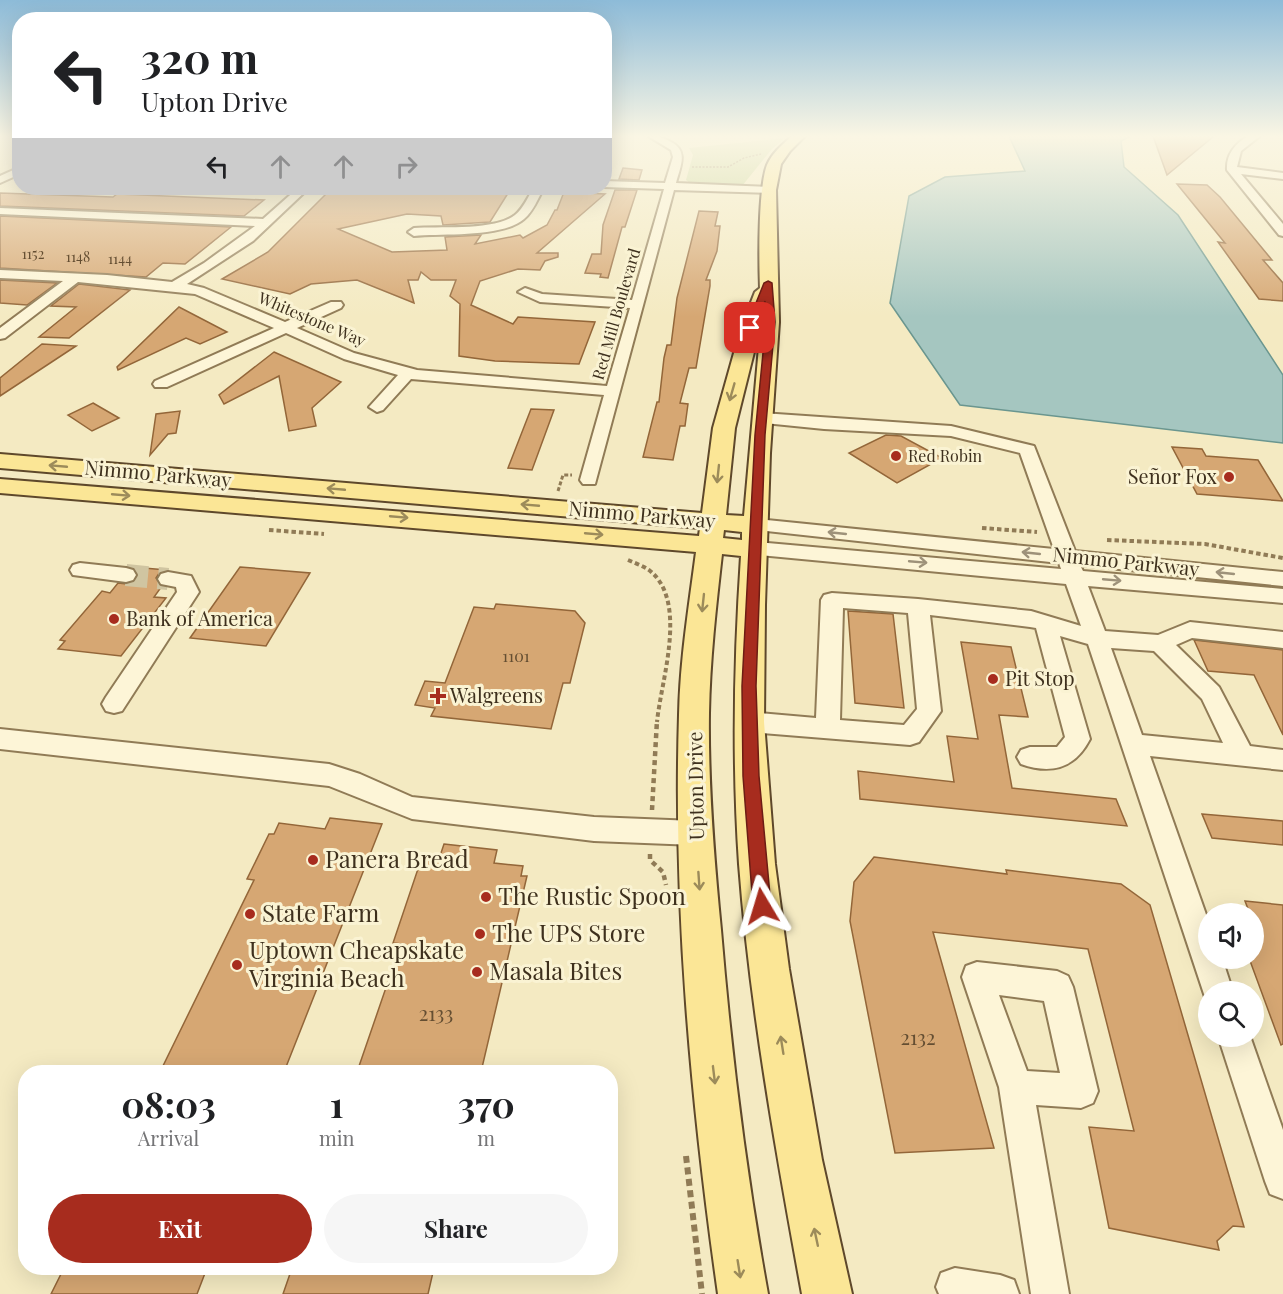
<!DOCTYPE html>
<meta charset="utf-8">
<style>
:root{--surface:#fff;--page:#f6f6f6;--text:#202124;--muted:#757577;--accent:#a72c1e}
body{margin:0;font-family:"Playfair Display",serif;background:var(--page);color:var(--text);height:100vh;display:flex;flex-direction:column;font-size:22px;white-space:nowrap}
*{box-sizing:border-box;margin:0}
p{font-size:20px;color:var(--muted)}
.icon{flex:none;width:33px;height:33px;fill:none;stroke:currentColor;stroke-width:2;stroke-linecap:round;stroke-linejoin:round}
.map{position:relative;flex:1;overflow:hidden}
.side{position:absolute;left:18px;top:1065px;width:600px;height:210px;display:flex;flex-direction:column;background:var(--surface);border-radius:24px;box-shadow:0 6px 24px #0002}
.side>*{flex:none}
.banner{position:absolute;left:12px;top:12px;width:600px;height:183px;border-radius:24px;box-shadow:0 6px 24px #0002;background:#fff;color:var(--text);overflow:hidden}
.fabs{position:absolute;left:1198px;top:903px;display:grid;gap:12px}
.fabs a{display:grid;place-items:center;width:66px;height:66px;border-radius:50%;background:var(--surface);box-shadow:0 6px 24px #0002;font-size:30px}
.pin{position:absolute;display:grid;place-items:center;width:51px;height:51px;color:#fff;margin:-26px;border-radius:12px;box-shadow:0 3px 9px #0006}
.me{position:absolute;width:66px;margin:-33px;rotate:353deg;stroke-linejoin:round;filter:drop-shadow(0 0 4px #0008)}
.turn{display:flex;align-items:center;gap:21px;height:126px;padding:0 30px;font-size:27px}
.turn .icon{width:78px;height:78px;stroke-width:2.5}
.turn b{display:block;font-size:42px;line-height:51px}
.lanes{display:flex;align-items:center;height:57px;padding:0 30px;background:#0003;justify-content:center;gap:30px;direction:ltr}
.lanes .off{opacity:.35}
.eta{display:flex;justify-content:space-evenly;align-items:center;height:102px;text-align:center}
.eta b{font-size:36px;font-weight:700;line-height:42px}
.action{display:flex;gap:12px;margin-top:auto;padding:12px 30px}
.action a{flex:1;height:69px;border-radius:36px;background:var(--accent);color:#fff;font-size:24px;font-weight:700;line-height:69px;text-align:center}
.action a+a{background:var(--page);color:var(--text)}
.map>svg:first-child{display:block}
</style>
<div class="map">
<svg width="1283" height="1294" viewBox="0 0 1283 1294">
<rect width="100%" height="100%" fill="#f4eac2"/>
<polygon fill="#c6d394" points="785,138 772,149 742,186 690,183 686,180 693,155 689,148"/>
<polygon fill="#a5c6c0" stroke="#6a968f" stroke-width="1.5" points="1009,136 1131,136 1121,141 1124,167 1178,215 1283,375 1283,443 960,405 890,303 909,196 945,177 1025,171"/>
<g fill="#d6a773" stroke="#936639" stroke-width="1.5">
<polygon points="1153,136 1214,136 1167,175"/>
<polygon points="623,168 642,170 639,180 619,179"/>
<polygon points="1177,184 1207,185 1220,197 1272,260 1263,260 1283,283 1283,301 1259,299 1218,242 1225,243"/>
<polygon points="332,188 510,190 490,222 443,225 441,216 407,214 338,229 392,252 447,250 445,237 481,235 475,244 520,235 523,238 547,225 555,210 557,210 564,192 605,194 537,253 558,253 558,257 545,261 540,270 518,269 480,281 471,305 513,324 518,317 595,322 579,364 495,361 459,356 460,304 450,296 456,280 431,280 421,272 418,280 408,280 414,303 357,280 311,284 290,294 222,279 268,252"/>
<polygon points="615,190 637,190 625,227 622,227 608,278 600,277 601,274 585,273 592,254 601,254 603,225"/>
<polygon points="0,193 113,197 117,194 264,200 244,216 0,206"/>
<polygon points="699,211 718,212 715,226 720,226 717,251 706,280 710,280 710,286 696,368 689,368 680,403 688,404 685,426 680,426 673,460 643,457 657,402 659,402 664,358 667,345 671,345 677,298"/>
<polygon points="0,216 231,227 185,264 163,263 146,277 0,268"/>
<polygon points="0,280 57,283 27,305 0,303"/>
<polygon points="79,284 130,290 69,338 39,337 76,307 51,306"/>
<polygon points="179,307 227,332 200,344 186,338 118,370 117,367"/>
<polygon points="42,344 76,346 0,396 0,378"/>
<polygon points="274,352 341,382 312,408 316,426 289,431 279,376 224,404 219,395"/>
<polygon points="93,403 119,418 92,431 68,415"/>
<polygon points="531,409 554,410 532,470 508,468"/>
<polygon points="180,411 176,433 168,434 150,455 156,414"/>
<polygon points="886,435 901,436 942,458 897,483 849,453"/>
<polygon points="1172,447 1202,449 1206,456 1258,460 1283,501 1197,494"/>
<polygon points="132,567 167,570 160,572 156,578 162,586 154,597 166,598 121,656 58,649 65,641 60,640 102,591 110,593 118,583 127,584 135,581 138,574"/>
<polygon points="240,567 310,573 266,646 190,638"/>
<polygon points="496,604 575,611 585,623 570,683 563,683 551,729 431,716 435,708 415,705 425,681 445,683 474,607 494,609"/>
<polygon points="848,611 893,614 904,708 855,703"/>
<polygon points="1194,640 1283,650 1283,735 1254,675 1208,671"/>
<polygon points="961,642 1011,647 1028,717 999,715 1012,788 1116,799 1127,826 860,799 858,771 954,782 947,736 978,739"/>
<polygon points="1202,814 1283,821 1283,845 1212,838"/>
<polygon points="330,818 382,824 284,1072 160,1072 254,880 247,879 269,834 274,834 279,823 325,829"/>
<polygon points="444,844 497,850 494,863 523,866 521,876 527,876 481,1072 357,1072 401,944 393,943 423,854 440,856"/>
<polygon points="874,857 1007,874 1006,870 1121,884 1150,905 1244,1227 1233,1226 1217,1241 1219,1250 1109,1228 1089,1127 1134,1131 1088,949 933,932 994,1148 895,1153 850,921 854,882"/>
<polygon points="1245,901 1283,905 1283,1044 1281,1045 1249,958 1254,958 1254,914 1250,914"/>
<polygon points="64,1268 207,1268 197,1294 51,1294"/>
<polygon points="292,1268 434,1268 428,1294 283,1294"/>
</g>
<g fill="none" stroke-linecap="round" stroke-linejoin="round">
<polyline stroke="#d0c5a1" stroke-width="22" stroke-dasharray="22 10" stroke-linecap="butt" points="126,575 168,579"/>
<defs>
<g id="minor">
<path d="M648,136c10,0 14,1 23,6 18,9 9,25 5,41l93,4 5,3 -5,3 -95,-3 -79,294h-12l-3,-4 24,-85 -193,-16 -28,31 -6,2 -8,-5 29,-32 -54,-16 -58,-26 -119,54h-12l-2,-3 2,-3 119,-53 -79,-34 -117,-12 -73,56 -5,1v-11l63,-47 -63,-3v-8l107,5 65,7 32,-19 51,-37 -255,-12v-6l263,11 35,-31h11l-56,53 -66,43 17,4 81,34 46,-20h10l2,3 -2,3 -44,20 57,25 63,17 190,16 23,-78 -90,-6 -22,-10 7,-4 17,6 90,6 32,-111 -60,-2v-6l61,2 8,-26 -2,-7z"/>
<path d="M1248,136h12l-19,15 -4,16 46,6v6l-42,-5 42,50v12l-4,-1 -52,-65c-1,-16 8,-26 21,-34z"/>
<polygon points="20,167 20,174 0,183 0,176"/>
<path d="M534,188h10c-6,10 -11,24 -20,31 -22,19 -81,14 -110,17l-6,-4 6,-4c26,-2 81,3 101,-13 9,-7 13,-19 19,-27z"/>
<path d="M761,413l190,13 83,20 41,105 208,21v14l-203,-21 3,6 200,18v14l-195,-17 17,45 53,4 32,-13 93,10v16l-91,-10 -16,7 43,42 31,59 33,4v20l-133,-14 59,167v35h13l11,34h-24v12l-2,-1 -119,-359 -28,-8 30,103c-15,29 -38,36 -69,25l-4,-7 4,-7 9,-3h27l8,-10 -29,-109 -6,-1 -100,-12 11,96 -22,31 -9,3 -161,-13 -9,-3 -3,-7 3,-7 9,-3 67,6 5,-118 3,-5 8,-2 86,6 113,12 50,15 -15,-42 -318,-30 -3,-5 3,-5 7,-2 306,27 -2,-6 -310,-34 -3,-4 3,-4 7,-2 298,30 -34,-96 -69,-17 -127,-7 -69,-7 -2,-4 2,-4zM843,608l65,5 9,96 -13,16 -64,-5zM1111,648l43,3 48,48 21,44 -81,-8z"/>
<polygon points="80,563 126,568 133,570 136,575 133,580 126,582 73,575 70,570 73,565"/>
<polygon points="168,572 191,576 199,592 122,711 114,713 106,711 102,704 106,697 177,592 176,587 161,584 158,579 161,574"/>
<polygon points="0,729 329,764 360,774 412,797 594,817 695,821 705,824 709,833 705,842 695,845 594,841 412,819 329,786 0,749"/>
<path d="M977,962l80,9 11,5 5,11 25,104 -5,12 -12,5 -45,-3 33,189h-38l-32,-207 -37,-110 4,-11zM999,995l45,6 16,72 -33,-2z"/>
<polygon points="1218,1036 1250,1036 1283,1130 1283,1199 1270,1194 1265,1181"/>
<polygon points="955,1268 1000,1275 1014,1280 1019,1294 939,1294 936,1287 941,1273"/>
</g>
<path id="major" d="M792,136h13l-15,15 -9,13 -5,26 3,132 -9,131 -5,152 -1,117 11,142 14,105 33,191 30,134h-50c-26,-142 -52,-286 -63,-430 -7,-103 -5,-205 2,-308l-19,-2c-6,53 -12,106 -13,159 -1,72 5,145 12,217 10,122 25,243 47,364h-50c-27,-191 -45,-386 -39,-579 1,-55 10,-109 17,-163l-696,-59v-14l699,57 1,-8 -700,-60v-14l702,59 11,-85 28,-100 14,-36 5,-4c-1,-28 -2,-99 7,-123 5,-12 16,-21 25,-29zM761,324l-17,192 -18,-1 9,-87zM724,530l18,2v8l-19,-2z"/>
</defs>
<use href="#minor" stroke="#907b56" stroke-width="4"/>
<use href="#major" stroke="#5e482b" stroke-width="4"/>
<polyline stroke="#907b56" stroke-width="1.5" stroke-dasharray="2 1.5" stroke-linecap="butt" points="692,167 728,167 744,158 761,154"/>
<polyline stroke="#907b56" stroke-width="3" stroke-dasharray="4 2" stroke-linecap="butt" points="558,491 563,475 572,475"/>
<g stroke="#907b56" stroke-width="4" stroke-dasharray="4.5 3" stroke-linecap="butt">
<polyline points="982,528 1037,532"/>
<polyline points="269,530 324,534"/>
<polyline points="1107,540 1205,544 1283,558"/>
<path d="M628,560c7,3 15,6 21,10 40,31 12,110 8,152"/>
</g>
<g stroke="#907b56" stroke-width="4.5" stroke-dasharray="5 4" stroke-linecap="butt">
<polyline points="652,810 657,720"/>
<polyline points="650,854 650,860 663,872 666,885"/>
</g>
<polyline stroke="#907b56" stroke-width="6" stroke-dasharray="7 4.5" stroke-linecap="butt" points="686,1156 702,1294"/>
<use href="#minor" fill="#fdf5d7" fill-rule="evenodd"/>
<use href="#major" fill="#fbe696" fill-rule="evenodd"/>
</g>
<defs><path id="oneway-shaft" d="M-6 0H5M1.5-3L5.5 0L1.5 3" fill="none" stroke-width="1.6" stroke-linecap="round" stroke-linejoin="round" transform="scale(1.5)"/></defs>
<g stroke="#9c8b5a">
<use href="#oneway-shaft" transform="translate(732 392) rotate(106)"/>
<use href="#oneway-shaft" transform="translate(58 466) rotate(-175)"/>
<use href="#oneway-shaft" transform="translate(718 474) rotate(96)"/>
<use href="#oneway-shaft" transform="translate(336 489) rotate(-175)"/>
<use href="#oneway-shaft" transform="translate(121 495) rotate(5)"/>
<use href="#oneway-shaft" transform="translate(530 505) rotate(-175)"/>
<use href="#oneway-shaft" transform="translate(399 517) rotate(5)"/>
<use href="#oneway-shaft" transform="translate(594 534) rotate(5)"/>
<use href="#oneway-shaft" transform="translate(703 603) rotate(96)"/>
<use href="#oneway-shaft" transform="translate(699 881) rotate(86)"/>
<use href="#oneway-shaft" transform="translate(782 1045) rotate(-99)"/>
<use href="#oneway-shaft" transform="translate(714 1075) rotate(83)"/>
<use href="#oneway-shaft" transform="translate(816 1237) rotate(-102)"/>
<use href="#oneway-shaft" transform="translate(739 1269) rotate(81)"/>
</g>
<g stroke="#9e927a">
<use href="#oneway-shaft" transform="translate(837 533) rotate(-174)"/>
<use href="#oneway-shaft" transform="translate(1031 553) rotate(-174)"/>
<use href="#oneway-shaft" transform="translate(918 562) rotate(5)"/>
<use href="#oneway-shaft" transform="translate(1225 573) rotate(-174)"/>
<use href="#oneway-shaft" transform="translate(1112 580) rotate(5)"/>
</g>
<linearGradient id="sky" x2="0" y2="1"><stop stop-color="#8dbbd8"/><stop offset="0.43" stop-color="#faf6e4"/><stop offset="1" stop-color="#faf6e4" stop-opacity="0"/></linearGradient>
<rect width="1283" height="317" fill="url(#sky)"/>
<polygon fill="#a72c1e" stroke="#6d1d14" stroke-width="1.5" points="768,281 772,283 775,322 765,435 756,686 759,776 771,906 768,912 762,914 756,912 753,906 743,776 742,686 755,435 766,322 765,301 753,329 746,328 764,283"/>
<g fill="#a72c1e" stroke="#faf3d3" stroke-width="2">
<circle cx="896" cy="456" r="6"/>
<circle cx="1229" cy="477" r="6"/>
<circle cx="114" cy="619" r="6"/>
<circle cx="993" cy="679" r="6"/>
<path d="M435 687h6v6h6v6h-6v6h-6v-6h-6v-6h6z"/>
<circle cx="313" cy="860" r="6"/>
<circle cx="486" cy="897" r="6"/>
<circle cx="250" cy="914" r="6"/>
<circle cx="480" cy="934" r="6"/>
<circle cx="237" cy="965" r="6"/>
<circle cx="477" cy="972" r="6"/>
</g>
<g text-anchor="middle" stroke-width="6" stroke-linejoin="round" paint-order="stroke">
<g font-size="14" fill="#644e32">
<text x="33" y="259">1152</text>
<text x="78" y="262">1148</text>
<text x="120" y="264">1144</text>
</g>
<g font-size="16" fill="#3e301d" stroke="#faf3d3">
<text transform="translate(616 314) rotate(-74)" y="6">Red Mill Boulevard</text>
<text transform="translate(312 319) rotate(23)" y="6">Whitestone Way</text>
</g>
<g font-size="16" fill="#3e301d" stroke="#faf3d3" text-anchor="start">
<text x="908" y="462">Red Robin</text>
</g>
<g font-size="16" fill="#644e32">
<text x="516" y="662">1101</text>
</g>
<g font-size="20" fill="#3e301d" stroke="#faf3d3">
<text transform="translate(158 474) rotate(5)" y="7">Nimmo Parkway</text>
<text transform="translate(642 515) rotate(5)" y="7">Nimmo Parkway</text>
<text transform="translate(1126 562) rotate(6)" y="7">Nimmo Parkway</text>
<text transform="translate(696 786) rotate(-91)" y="7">Upton Drive</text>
</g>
<g font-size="20" fill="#3e301d" stroke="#faf3d3" text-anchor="start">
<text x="1217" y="484" text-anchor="end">Señor Fox</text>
<text x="126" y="626">Bank of America</text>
<text x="1005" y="686">Pit Stop</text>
<text x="450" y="703">Walgreens</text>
</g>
<g font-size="20" fill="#644e32">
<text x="436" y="1021">2133</text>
<text x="918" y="1045">2132</text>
</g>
<g font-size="24" fill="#3e301d" stroke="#faf3d3" text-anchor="start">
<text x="325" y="868">Panera Bread</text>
<text x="498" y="905">The Rustic Spoon</text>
<text x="262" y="922">State Farm</text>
<text x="492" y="942">The UPS Store</text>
<text x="249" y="959">Uptown Cheapskate<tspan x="249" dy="28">Virginia Beach</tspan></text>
<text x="489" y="980">Masala Bites</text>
</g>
</g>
</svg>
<div class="fabs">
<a><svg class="icon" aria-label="sound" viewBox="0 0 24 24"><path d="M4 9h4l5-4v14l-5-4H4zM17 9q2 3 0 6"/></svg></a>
<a><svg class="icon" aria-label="search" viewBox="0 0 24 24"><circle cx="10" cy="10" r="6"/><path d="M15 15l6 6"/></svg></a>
</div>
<div class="pin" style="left:750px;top:328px;background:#d93025"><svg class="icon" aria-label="arrive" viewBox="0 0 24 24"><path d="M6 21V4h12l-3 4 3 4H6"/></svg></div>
<svg class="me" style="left:762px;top:906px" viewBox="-20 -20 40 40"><path d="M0-17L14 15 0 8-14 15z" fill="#a72c1e" stroke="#fff" stroke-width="4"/></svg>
<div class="banner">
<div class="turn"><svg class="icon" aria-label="left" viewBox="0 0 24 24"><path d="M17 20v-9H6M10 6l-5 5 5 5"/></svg><div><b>320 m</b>Upton Drive</div></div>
<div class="lanes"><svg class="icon" aria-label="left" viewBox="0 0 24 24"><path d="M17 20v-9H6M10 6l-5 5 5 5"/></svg><svg class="icon off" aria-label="ahead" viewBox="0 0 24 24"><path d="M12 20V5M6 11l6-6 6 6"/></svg><svg class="icon off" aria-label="ahead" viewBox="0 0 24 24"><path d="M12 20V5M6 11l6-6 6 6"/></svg><svg class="icon off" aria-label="right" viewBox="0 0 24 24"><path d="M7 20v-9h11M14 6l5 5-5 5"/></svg></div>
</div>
<section class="side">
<div class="eta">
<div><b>08:03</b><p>Arrival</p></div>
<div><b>1</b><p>min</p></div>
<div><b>370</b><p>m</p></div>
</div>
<div class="action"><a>Exit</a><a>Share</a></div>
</section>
</div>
